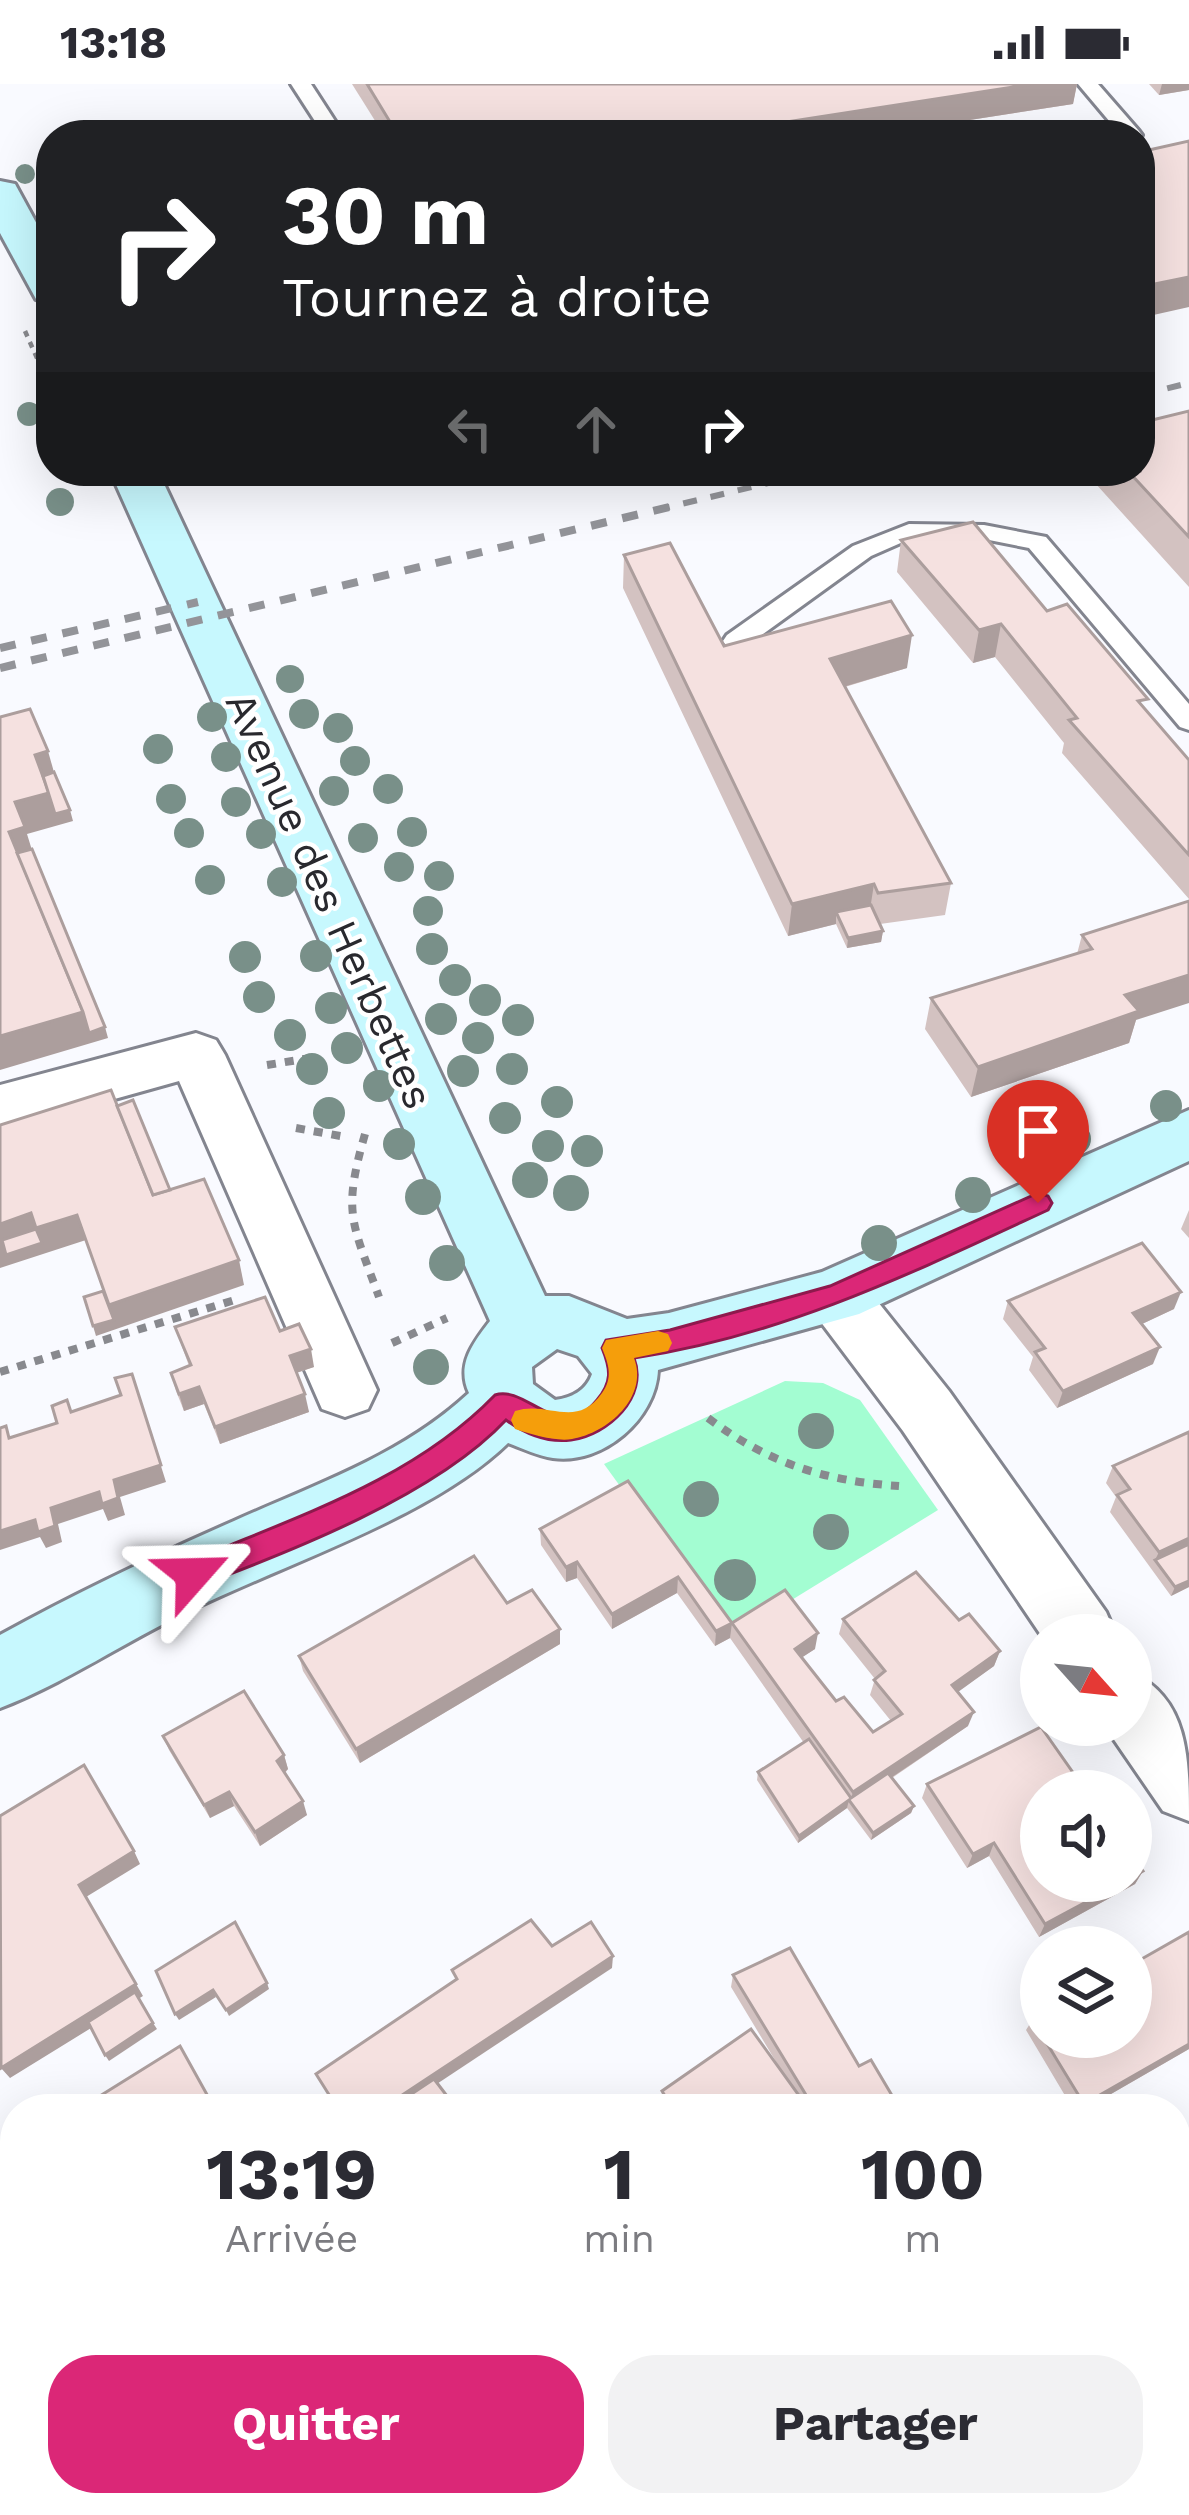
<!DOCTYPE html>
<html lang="fr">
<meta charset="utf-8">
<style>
:root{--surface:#fff;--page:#f2f2f3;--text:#2b2b33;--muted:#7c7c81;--accent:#db2777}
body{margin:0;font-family:"Work Sans",sans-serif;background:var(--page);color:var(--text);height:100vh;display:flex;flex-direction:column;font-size:45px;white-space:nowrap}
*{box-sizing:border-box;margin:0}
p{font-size:39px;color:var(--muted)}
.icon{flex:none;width:66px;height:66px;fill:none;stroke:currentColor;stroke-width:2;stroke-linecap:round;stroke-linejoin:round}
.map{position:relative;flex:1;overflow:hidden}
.panel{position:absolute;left:0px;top:2010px;width:1191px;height:423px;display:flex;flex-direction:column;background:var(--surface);border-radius:48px 48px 0 0;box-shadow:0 12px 48px #0002}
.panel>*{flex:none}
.top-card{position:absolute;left:36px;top:36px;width:1119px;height:366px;border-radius:48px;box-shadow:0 12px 48px #0002;background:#202124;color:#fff;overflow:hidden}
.needle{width:78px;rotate:117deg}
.controls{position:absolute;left:1020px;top:1530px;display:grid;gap:24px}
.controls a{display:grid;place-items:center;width:132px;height:132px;border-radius:50%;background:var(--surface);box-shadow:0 12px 48px #0002;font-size:60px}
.pin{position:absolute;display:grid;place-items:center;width:102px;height:102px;color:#fff;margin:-123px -51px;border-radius:50% 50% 50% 0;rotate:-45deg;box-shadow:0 0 12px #0007}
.pin .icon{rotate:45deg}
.me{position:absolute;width:132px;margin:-66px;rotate:65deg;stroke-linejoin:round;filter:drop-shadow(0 0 9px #0008)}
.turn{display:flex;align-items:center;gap:42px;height:252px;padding:0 48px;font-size:54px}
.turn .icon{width:156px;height:156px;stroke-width:2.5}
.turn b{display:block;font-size:84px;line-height:102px}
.lanes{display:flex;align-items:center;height:114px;padding:0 48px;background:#0003;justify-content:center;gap:60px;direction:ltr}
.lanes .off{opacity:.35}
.eta{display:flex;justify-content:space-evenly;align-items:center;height:204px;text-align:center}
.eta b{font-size:72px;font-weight:700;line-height:84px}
.primary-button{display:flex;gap:24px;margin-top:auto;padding:24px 48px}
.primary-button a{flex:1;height:138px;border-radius:48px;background:var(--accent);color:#fff;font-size:48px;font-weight:700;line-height:138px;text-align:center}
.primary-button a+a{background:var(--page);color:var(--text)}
.status{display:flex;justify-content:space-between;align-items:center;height:84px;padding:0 60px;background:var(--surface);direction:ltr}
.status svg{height:33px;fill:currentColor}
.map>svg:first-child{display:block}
</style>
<div class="status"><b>13:18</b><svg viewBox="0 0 49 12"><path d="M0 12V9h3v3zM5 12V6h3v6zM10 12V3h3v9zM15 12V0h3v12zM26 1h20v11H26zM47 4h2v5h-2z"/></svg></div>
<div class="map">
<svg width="1189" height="2431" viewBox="0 0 1189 2431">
<rect width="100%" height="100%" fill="#f9faff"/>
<polygon fill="#a3fdd2" points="785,1297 823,1299 860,1316 938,1426 730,1554 604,1380"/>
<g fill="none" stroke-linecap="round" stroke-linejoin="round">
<defs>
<g id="lane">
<polygon points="291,0 311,0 344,51 324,51"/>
<polygon points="1078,0 1098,0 1139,47 1142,51 1140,54 1121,51"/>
<polygon points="909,440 984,441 1046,453 1189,620 1189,646 1180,643 1029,464 984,455 912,454 871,472 745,563 727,563 723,557 727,551 853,462"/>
</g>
<g id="street">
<polygon points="196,949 216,956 225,971 377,1306 368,1325 345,1333 322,1325 179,997 0,1047 0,1001"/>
<polygon points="836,1185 858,1193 949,1307 1106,1528 1116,1551 1041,1551 903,1347 814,1229 805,1211 814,1193"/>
<path d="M1131,1588c58,27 58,86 58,149l-26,-10 -59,-86h27z"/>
<polygon points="0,2165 15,2171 15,2267 0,2261"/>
<polygon points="129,2418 228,2418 223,2431 124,2431"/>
</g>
<g id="secondary">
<polygon points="0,97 15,100 51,166 51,219 36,215 0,149"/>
<path d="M110,387h48l387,825h24l58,23 42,-6 153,-41 367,-162v51l-330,153 -201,56c-2,49 -55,95 -105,88 -15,-2 -31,-10 -45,-15 -76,74 -222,120 -319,168 -63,30 -124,72 -189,97v-73c76,-42 154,-79 234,-114 82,-37 167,-65 235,-128 -13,-28 4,-50 21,-72zM557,1265l21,7 14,18c-6,17 -21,24 -37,26l-22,-16 -1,-17z"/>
</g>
</defs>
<use href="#lane" stroke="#83858f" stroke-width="6"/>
<use href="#street" stroke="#83858f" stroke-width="6"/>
<use href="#secondary" stroke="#83858f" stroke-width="6"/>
<polyline stroke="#88898e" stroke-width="4.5" stroke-dasharray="6 6" stroke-linecap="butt" points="25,247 51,306"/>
<g stroke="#88898e" stroke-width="8" stroke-dasharray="9 9" stroke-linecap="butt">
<polyline points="267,981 317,973"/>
<polyline points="296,1044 346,1053"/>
<path d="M365,1050c-23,80 -13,88 14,163"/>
<polyline points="392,1259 447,1234"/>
<polyline points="0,1288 238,1215"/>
<path d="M708,1334c60,45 116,63 191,68"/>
</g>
<use href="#lane" fill="#fff" fill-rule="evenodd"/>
<use href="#street" fill="#fff" fill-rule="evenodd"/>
<use href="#secondary" fill="#c7f8fe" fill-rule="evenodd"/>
<g stroke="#939499" stroke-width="6" stroke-dasharray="14 14" stroke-linecap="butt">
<polyline points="1140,311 1189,299"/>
<polyline points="656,426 819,387"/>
</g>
<g stroke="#939499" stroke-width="8" stroke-dasharray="16 16" stroke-linecap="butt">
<polyline points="0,564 198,518"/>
<polyline points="0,584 669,423"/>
</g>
</g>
<g fill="#799089">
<circle cx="25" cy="90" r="10"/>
<circle cx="29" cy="330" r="12"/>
<circle cx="60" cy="418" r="14"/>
<circle cx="290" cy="595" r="14"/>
<circle cx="304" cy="630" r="15"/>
<circle cx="212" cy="633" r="15"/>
<circle cx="338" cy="644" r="15"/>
<circle cx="158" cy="665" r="15"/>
<circle cx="226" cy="673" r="15"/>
<circle cx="355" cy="677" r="15"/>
<circle cx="388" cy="705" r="15"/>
<circle cx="334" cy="707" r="15"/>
<circle cx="171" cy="715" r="15"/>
<circle cx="236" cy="718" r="15"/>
<circle cx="412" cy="748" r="15"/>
<circle cx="189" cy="749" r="15"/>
<circle cx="261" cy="750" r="15"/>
<circle cx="363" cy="754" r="15"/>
<circle cx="399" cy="783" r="15"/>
<circle cx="439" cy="792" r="15"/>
<circle cx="210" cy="796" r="15"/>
<circle cx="282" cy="798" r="15"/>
<circle cx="428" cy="827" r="15"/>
<circle cx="432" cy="865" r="16"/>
<circle cx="316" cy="872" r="16"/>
<circle cx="245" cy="873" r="16"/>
<circle cx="455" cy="896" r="16"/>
<circle cx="259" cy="913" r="16"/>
<circle cx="485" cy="916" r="16"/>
<circle cx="331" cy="924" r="16"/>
<circle cx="441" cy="935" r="16"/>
<circle cx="518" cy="936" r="16"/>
<circle cx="290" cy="951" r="16"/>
<circle cx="478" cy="954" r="16"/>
<circle cx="347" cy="964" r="16"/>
<circle cx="312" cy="985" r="16"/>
<circle cx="512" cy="985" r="16"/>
<circle cx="463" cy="987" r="16"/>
<circle cx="379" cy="1002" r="16"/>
<circle cx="557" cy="1018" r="16"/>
<circle cx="1166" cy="1022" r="16"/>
<circle cx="329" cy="1029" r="16"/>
<circle cx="505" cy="1034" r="16"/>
<circle cx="1075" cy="1055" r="16"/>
<circle cx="399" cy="1060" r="16"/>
<circle cx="548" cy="1062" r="16"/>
<circle cx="587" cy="1067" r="16"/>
<circle cx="530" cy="1096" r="18"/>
<circle cx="571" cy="1109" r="18"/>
<circle cx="973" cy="1111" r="18"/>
<circle cx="423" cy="1113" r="18"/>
<circle cx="879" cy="1159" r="18"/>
<circle cx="447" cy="1179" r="18"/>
<circle cx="431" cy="1283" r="18"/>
<circle cx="816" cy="1347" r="18"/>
<circle cx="701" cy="1415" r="18"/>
<circle cx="831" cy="1448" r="18"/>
<circle cx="735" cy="1496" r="21"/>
</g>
<g fill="#d3c2c1">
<polygon points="352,0 1077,0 1073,20 873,51 384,51"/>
<polygon points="1149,0 1189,0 1189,6 1159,11"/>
<polygon points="1189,327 1189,503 1086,389 1086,387 1140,387"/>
<polygon points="901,456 1047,527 1145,626 1189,676 1189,815 1062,669 1064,659 995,573 973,579 897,488"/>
<polygon points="624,471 724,562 907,584 845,603 951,799 945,831 880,840 883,847 881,858 847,864 836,840 788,852 623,504"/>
<polygon points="1082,851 1136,936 1129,959 971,1013 925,945 931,914 1077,870"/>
<polygon points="1189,1126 1189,1154 1181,1145"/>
<polygon points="1008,1217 1174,1225 1142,1240 1153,1280 1057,1324 1029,1286 1033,1273 1003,1235"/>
<polygon points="175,1243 280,1247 314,1283 296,1289 309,1328 220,1360 204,1320 184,1327 176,1307 171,1289 189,1282"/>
<polygon points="1189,1348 1189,1503 1171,1512 1110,1428 1116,1413 1106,1399 1113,1382"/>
<polygon points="628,1397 732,1539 815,1565 802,1573 836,1617 873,1648 891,1637 870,1611 875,1595 839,1550 843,1535 959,1536 1000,1567 994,1582 957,1608 968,1642 892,1694 914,1722 911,1729 871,1756 847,1724 798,1759 757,1696 758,1688 804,1659 730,1554 715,1562 677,1509 612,1545 577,1494 566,1498 541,1461 540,1445"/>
<polygon points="507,1519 560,1560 360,1679 303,1587 299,1572"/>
<polygon points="163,1652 284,1671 288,1685 285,1689 307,1731 260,1762 234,1722 210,1734 169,1666"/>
<polygon points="927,1700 1143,1787 1135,1800 1039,1853 989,1772 967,1784 922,1714"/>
<polygon points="733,1891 859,1982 900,2025 666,2025 661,2017 662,2007 787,1996 731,1903"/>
<polygon points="1041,1931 1041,1953 1131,1953 1189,1965 1085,2025 1073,2025 1026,1946 1033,1935"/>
<polygon points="1189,2074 1189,2133 1176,2112 1176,2081"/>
<polygon points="748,2418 1131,2418 1139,2431 757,2431"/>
</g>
<g fill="#ac9e9d">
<polygon points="1033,0 1077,0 1073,20 873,51 703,51"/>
<polygon points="1162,0 1189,0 1189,6 1159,11"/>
<polygon points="1189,193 1189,223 1140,234 1140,203"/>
<polygon points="1001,540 995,573 973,579 979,546"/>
<polygon points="912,551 907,584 826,608 830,575"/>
<polygon points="48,667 57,699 45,703 35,671"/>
<polygon points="49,709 70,726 73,737 27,750 35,776 20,780 9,748 15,718"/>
<polygon points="874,800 869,832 836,828 836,840 788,852 792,820"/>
<polygon points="883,847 881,858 847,864 848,854"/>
<polygon points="1189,891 1189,919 1136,936 1129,959 971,1013 978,983 1125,911"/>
<polygon points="83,928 105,943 108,954 0,986 0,952"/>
<polygon points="31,1129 36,1144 77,1131 86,1156 0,1184 0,1140"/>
<polygon points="239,1176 244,1201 96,1252 93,1242 109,1221"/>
<polygon points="1181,1208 1174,1225 1127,1247 1133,1229"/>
<polygon points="1160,1263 1153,1280 1057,1324 1063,1307"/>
<polygon points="311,1265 314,1283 293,1290 290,1272"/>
<polygon points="132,1290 166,1398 120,1413 125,1431 108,1437 103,1425 58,1440 62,1458 46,1464 40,1453 0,1466 0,1447 114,1396"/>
<polygon points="199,1303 204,1320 184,1327 179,1310"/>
<polygon points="305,1310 309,1328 220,1360 215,1343"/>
<polygon points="1189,1454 1189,1466 1155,1476 1159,1468"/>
<polygon points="577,1478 577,1494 566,1498 566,1483"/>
<polygon points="678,1493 677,1509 612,1545 612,1530"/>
<polygon points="1189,1497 1189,1503 1171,1512 1175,1503"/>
<polygon points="732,1539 730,1554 715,1562 716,1547"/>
<polygon points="560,1545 560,1560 360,1679 356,1665"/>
<polygon points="818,1549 815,1565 792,1580 795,1565"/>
<polygon points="1000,1567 994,1582 947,1616 952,1601"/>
<polygon points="974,1628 968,1642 852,1720 850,1718 853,1708"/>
<polygon points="284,1671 288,1685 282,1691 277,1677"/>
<polygon points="229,1708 234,1722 210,1734 204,1721"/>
<polygon points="849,1716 847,1724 798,1759 799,1752"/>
<polygon points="303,1717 307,1731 260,1762 255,1748"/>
<polygon points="914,1722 911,1729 871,1756 873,1749"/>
<polygon points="994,1759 989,1772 967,1784 973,1770"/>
<polygon points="134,1767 140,1780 86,1813 143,1912 10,1994 1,1984 79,1801"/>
<polygon points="1143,1787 1135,1800 1039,1853 1045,1840 1125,1797 1131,1797 1131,1794"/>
<polygon points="613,1872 612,1884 399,2025 381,2025"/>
<polygon points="267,1899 269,1905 229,1932 226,1926"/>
<polygon points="213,1906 216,1913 179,1936 175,1930"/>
<polygon points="153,1939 157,1945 109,1977 105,1971"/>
<polygon points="1189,1960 1189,1965 1085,2025 1080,2025 1084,2020"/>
</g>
<g fill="#f5e1e0" stroke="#ac9e9d" stroke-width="3">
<polygon points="367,0 1033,0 703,51 398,51"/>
<polygon points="1189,57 1189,193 1140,203 1140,68"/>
<polygon points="1189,327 1189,453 1128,387 1140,387 1140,339"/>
<polygon points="973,438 1047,527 1067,520 1148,615 1138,617 1189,676 1189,771 1069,636 1077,634 1001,540 979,546 901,456"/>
<polygon points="670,459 724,562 891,517 912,551 830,575 951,799 878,809 874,800 792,820 624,471"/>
<polygon points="30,625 48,667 35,671 49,709 15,718 25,743 9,748 83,928 0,952 0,633"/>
<polygon points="54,688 70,726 55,730 43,692"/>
<polygon points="32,765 105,943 89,949 83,928 17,769"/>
<polygon points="1189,817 1189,891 1125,911 1139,927 978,983 931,914 1092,865 1082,851"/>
<polygon points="871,821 883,847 848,854 836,828"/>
<polygon points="111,1006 153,1111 204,1095 239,1176 109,1221 77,1131 36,1144 31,1129 0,1140 0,1041"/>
<polygon points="133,1016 170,1106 153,1111 117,1022"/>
<polygon points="36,1145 42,1159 6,1171 2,1156"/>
<polygon points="1142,1159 1181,1208 1133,1229 1160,1263 1063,1307 1035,1268 1045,1264 1008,1217"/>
<polygon points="103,1207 114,1236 93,1242 84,1213"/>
<polygon points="265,1213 280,1247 299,1240 311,1265 290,1272 305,1310 215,1343 199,1303 179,1310 171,1289 191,1281 175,1243"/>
<polygon points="132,1290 161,1381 114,1396 118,1414 102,1420 99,1408 51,1424 55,1442 38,1448 35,1436 0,1447 0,1344 6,1342 9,1354 57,1339 52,1322 67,1316 71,1328 121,1311 115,1294"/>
<polygon points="1189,1348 1189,1454 1159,1468 1117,1411 1130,1405 1113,1382"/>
<polygon points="628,1397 732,1539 716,1547 678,1493 612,1530 577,1478 566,1483 540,1445"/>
<polygon points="1189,1460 1189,1497 1175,1503 1155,1476"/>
<polygon points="474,1472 507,1519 532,1506 560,1545 356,1665 299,1572"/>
<polygon points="916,1488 959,1536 969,1530 1000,1567 952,1601 974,1628 853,1708 732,1539 785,1506 818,1549 795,1565 836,1617 844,1613 873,1648 902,1630 874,1596 885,1587 843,1535"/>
<polygon points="244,1607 284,1671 277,1677 303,1717 255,1748 229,1708 204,1721 163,1652"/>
<polygon points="1041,1643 1086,1707 1041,1707 1041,1797 1125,1797 1045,1840 994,1759 973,1770 927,1700"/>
<polygon points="809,1655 851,1714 888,1689 914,1722 873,1749 849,1716 799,1752 758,1688"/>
<polygon points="84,1681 134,1767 79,1801 136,1900 1,1984 0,1732"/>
<polygon points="1131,1771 1143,1787 1131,1794"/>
<polygon points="531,1836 552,1862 591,1838 613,1872 381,2025 338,2025 316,1990 457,1895 452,1886"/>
<polygon points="235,1838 267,1899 226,1926 213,1906 175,1930 156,1887"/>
<polygon points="1189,1848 1189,1960 1084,2020 1043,1953 1131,1953 1131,1881"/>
<polygon points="790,1864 859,1982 871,1976 900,2025 673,2025 662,2007 751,1945 800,2013 806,2011 733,1891"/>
<polygon points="135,1908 153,1939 105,1971 88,1938"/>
<polygon points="1041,1931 1041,1949 1033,1935"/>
<polygon points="180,1962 215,2025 79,2025"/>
<polygon points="434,1995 457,2025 389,2025"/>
<polygon points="1189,2074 1189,2108 1176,2088 1176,2081"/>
<polygon points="1189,2281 1189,2340 1176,2348 1176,2289"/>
<polygon points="386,2418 560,2418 569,2431 393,2431"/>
<polygon points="576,2418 590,2418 581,2425"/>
<polygon points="756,2418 1012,2418 997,2431 765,2431"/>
<polygon points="1012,2418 1131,2418 1139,2431 997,2431"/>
</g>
<path fill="#db2777" stroke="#8e194d" stroke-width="3" d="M1038,1109l10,3 4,7 -4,7c-136,63 -265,126 -414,148 15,39 -26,77 -63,82 -24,3 -46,-6 -65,-20 -70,75 -216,132 -313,168l-11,-4 -4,-10 4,-9c109,-47 229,-83 313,-170 31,-11 65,51 102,5 15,-18 14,-30 5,-52l4,-8 64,-10 160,-44z"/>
<path fill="#f59e0b" d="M658,1247l10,3 4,9 -4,8 -34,7c15,39 -26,75 -62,81 -16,3 -41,-5 -57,-10l-4,-9 4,-9c33,-11 61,19 87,-18 11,-15 7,-28 0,-45l4,-8z"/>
<g text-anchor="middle" stroke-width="9" stroke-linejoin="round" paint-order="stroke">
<g font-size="42" fill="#29292e" stroke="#fff">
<text transform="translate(330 816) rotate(66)" y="15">Avenue des Herbettes</text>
</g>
</g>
</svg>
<div class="controls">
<a><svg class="needle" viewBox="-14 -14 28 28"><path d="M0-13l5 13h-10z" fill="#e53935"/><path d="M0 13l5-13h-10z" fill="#7c7c81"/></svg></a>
<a><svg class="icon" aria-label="sound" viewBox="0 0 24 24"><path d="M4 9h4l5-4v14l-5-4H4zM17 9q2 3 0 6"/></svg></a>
<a><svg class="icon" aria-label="layers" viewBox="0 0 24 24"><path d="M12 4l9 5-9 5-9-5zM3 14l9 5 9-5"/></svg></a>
</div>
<div class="pin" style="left:1038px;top:1119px;background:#d93025"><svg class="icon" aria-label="arrive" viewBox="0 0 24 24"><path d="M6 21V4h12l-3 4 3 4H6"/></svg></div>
<svg class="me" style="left:193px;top:1490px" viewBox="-20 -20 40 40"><path d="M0-17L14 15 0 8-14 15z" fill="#db2777" stroke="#fff" stroke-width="4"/></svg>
<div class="top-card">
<div class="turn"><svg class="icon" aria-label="right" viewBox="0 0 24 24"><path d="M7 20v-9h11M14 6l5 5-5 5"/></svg><div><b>30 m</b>Tournez à droite</div></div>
<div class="lanes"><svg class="icon off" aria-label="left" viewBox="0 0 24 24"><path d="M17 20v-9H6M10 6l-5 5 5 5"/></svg><svg class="icon off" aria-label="ahead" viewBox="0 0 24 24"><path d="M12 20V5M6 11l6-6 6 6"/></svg><svg class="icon" aria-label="right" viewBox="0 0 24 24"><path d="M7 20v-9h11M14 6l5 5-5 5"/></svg></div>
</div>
<section class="panel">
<div class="eta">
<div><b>13:19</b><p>Arrivée</p></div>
<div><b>1</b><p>min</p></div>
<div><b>100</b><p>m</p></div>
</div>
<div class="primary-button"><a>Quitter</a><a>Partager</a></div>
</section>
</div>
